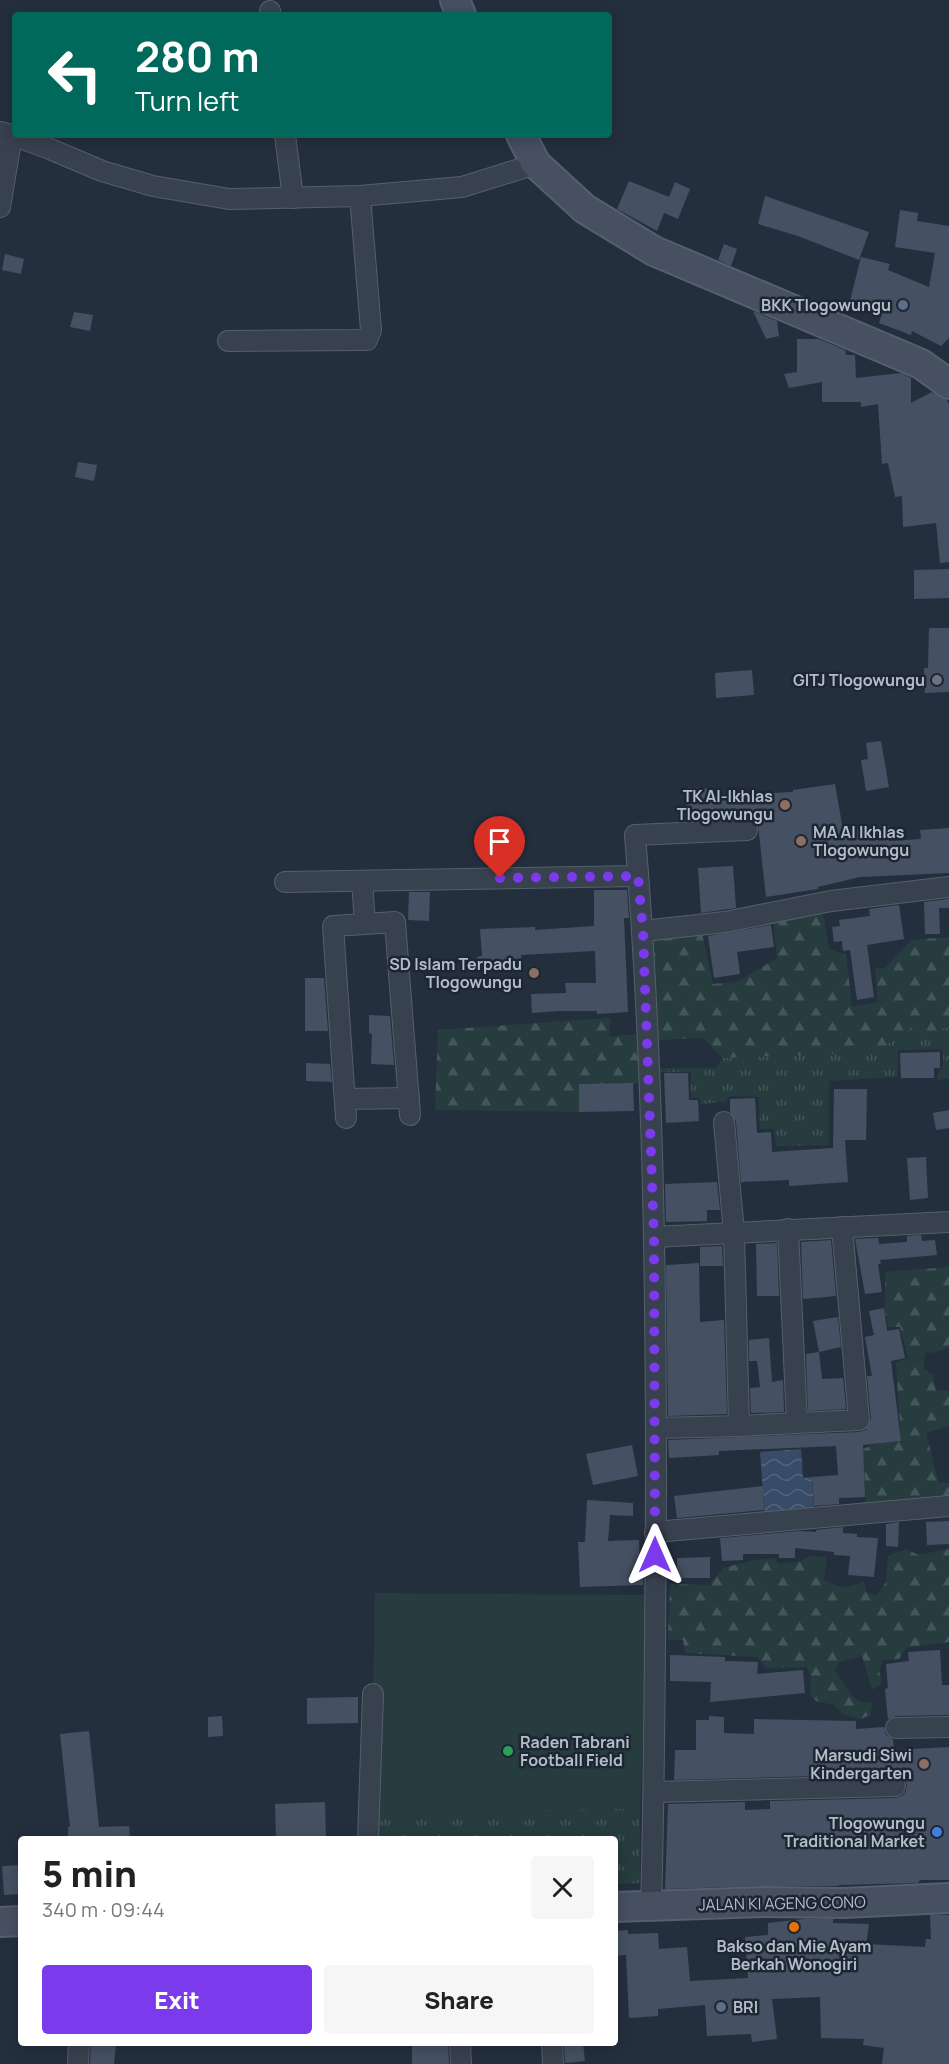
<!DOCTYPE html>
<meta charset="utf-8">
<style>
:root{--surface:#fff;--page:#f6f6f6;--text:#222;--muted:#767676;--accent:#7c3aed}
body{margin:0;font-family:Manrope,sans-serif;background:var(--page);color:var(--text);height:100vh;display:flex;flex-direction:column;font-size:22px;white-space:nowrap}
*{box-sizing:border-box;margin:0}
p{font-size:20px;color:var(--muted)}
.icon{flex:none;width:33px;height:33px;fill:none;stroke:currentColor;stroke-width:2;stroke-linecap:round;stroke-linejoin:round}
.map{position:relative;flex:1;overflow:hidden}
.details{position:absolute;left:18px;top:1836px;width:600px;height:210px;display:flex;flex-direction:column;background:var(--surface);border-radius:6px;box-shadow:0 3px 15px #0003}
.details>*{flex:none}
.banner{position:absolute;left:12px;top:12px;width:600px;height:126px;border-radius:6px;box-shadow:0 3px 15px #0003;background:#00695c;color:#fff;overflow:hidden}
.pin{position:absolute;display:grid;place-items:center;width:51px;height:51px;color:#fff;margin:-62px -26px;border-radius:50% 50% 50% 0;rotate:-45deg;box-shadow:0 0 6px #0007}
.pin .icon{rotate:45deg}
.me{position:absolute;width:66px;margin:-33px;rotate:0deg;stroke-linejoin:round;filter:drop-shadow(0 0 4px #0008)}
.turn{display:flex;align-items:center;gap:21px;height:126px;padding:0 24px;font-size:27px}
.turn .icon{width:78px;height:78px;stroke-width:2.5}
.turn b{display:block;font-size:42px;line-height:51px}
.round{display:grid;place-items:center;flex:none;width:63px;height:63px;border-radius:6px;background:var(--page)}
.headline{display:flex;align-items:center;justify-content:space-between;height:102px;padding:0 24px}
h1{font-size:36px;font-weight:800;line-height:45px}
.action{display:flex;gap:12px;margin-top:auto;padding:12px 24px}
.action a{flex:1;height:69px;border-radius:6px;background:var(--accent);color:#fff;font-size:24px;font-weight:800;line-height:69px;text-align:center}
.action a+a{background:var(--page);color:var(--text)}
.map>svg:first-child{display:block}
</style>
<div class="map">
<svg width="949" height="2064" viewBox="0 0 949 2064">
<defs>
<pattern id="grass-tufts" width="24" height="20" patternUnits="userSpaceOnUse" patternTransform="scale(1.5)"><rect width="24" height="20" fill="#263c3f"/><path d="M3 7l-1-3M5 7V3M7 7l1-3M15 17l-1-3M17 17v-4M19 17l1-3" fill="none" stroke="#435659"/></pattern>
<pattern id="forest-firs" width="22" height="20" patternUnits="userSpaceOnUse" patternTransform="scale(1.5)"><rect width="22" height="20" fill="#263c3f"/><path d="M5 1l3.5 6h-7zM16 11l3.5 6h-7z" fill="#435659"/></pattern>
<pattern id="water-waves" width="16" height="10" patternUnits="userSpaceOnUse" patternTransform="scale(1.5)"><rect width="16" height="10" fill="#394c67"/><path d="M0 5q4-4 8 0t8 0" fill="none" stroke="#53647b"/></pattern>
</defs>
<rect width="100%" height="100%" fill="#242f3e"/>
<g fill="url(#grass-tufts)">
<path d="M920,1022l10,13 9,6 5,-15 5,2v50l-11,2 -1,-5c6,-8 8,-16 5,-26l-44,1 -1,27 -68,4v64l-53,1 -2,-17h-14l-1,-32 -30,-1 -4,6 -24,2 -2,-6h-8v-26h-33v-4h59l5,-10 130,-5 55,-23z"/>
<polygon points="640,1808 640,1883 615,1884 615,1839 369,1839 371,1814"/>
</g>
<g fill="url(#forest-firs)">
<polygon points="822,907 829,949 846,955 852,1007 878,1002 875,968 885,968 911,940 949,937 949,1028 944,1026 940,1041 930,1035 920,1022 885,1046 852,1053 722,1058 704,1038 657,1040 652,936 702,933 713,984 739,981 777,958 773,917"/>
<polygon points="610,1018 609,1037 638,1034 642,1083 579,1084 579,1112 435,1110 438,1030"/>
<path d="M949,1267v80l-14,5 -10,1 -1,16 9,6 3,15 13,1v35l-23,7c5,16 7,33 13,49l10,1v18l-83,8 -3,-60 12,-5 26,-3 -5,-78 12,-5 -8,-31h-12l-3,-15v-40z"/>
<path d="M906,1549l13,6 30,-6v93l-43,6 -7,11 -16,1 -4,10 3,13 -10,7 -10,-34 -23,6 -4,8 17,26 11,7 10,-1 -3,13 -9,4 -17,-4 -10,-10 -18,-4 -6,-5 1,-19 -4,-10 -41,1 -9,-11 -72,-4 -2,-13h-15l2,-56 39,1 14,-17 31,-8 20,-2 5,6 21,-3 10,-5 17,1 -3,23c18,9 22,9 40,1l2,11 10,4 10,-14 2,-26z"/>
</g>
<polygon fill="#263c3f" points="375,1593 650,1595 640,1808 371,1814"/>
<polygon fill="url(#water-waves)" points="801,1449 803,1478 812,1477 814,1514 765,1517 760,1452"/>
<g fill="#455162">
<polygon points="629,181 669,197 675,182 690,189 678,219 664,213 657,231 617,209"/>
<polygon points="765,196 869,232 859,260 798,236 758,224"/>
<polygon points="900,210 918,213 917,221 949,226 949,338 941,346 912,331 911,335 879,323 883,310 850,301 861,257 890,264 888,270 929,287 935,253 895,247"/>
<polygon points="724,244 737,249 731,266 718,260"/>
<polygon points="5,254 24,259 21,274 2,270"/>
<polygon points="753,311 777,321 779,336 766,339"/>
<polygon points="74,312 93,315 90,331 70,327"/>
<polygon points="797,339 819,339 845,350 846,355 855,355 856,378 901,373 911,378 911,403 932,392 947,400 949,405 949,562 940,563 936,523 903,527 902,496 895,497 888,463 882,464 878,404 861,407 861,402 822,402 822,382 789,388 784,374 797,372"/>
<polygon points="78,462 97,465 94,481 75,477"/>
<polygon points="949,569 949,598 914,599 914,570"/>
<polygon points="929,628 949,628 949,692 925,693 924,668 928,668"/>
<polygon points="752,670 754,695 716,698 715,673"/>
<polygon points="881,741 889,787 866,791 861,760 868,759 866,743"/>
<polygon points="835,784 843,830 889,826 889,841 921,839 920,830 949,828 949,873 860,877 818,887 818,889 766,897 758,825 753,820 746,818 685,820 688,787 712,789 712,796 793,792 793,790"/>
<polygon points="733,866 736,908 701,913 698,868"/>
<polygon points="594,890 627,890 629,918 624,918 628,1012 597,1014 597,1011 558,1011 532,1013 531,994 566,993 565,983 596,983 595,951 521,955 522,969 477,971 477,957 482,956 480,929 535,927 535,930 594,926"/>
<polygon points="409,892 430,892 429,921 408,920"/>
<polygon points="949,899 949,908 939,908 940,934 925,934 924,902"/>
<polygon points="899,905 904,939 867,945 874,997 857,1000 850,950 843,951 842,941 834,942 832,927 840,926 839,920 870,916 869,909"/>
<polygon points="771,925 774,947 737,952 740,974 714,978 708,936"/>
<polygon points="305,978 324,978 328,1031 305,1031"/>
<polygon points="369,1015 390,1016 394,1065 371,1064 372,1034 369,1033"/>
<polygon points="940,1052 940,1068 934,1068 934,1078 901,1078 900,1053"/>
<polygon points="306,1063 330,1064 332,1082 306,1081"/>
<polygon points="664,1073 688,1073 689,1100 698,1100 699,1121 666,1123"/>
<polygon points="633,1083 634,1111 579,1112 579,1084"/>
<polygon points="834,1089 867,1089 866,1140 845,1140 848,1182 789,1186 789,1180 741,1182 736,1121 730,1112 730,1099 755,1098 757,1133 771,1132 772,1152 833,1148"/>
<polygon points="949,1110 949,1128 936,1130 933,1113"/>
<polygon points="926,1157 928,1198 910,1200 907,1158"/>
<polygon points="717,1182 720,1210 707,1210 707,1221 666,1222 665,1184"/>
<polygon points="921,1235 922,1241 935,1240 937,1255 880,1260 881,1264 878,1264 882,1292 865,1294 855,1239 878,1238 879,1244 907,1242 907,1236"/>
<polygon points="831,1240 836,1296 803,1299 801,1242"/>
<polygon points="777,1243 779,1296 757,1296 756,1244"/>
<polygon points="722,1246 723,1266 700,1266 700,1247"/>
<polygon points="699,1263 700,1322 724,1320 727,1414 668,1416 666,1265"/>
<polygon points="884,1308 887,1331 899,1329 905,1358 891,1361 901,1441 863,1445 865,1497 839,1498 839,1504 814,1506 812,1477 838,1475 836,1446 719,1451 719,1455 669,1458 668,1440 860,1432 866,1430 871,1419 867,1376 872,1376 865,1337 874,1335 869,1311"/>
<polygon points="838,1317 841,1347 819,1352 813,1321"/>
<polygon points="769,1338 772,1382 783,1380 784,1412 751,1413 750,1388 760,1387 757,1361 749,1361 749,1340"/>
<polygon points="819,1352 822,1379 843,1378 846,1409 808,1411 806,1354"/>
<polygon points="632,1445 638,1476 593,1485 586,1454"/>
<polygon points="763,1486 764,1510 677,1518 674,1496"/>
<polygon points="587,1500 633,1503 633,1516 610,1515 608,1541 639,1540 640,1563 644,1564 643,1585 580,1587 578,1542 585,1542"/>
<polygon points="949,1521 949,1544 927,1545 926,1522"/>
<polygon points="899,1522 898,1547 886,1546 886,1524"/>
<polygon points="843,1527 843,1533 857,1534 857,1537 878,1538 874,1577 848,1575 850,1556 834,1555 834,1552 795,1548 795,1558 779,1558 779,1554 743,1554 743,1560 722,1561 720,1538 801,1531 816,1532 816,1530"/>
<polygon points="710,1557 710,1578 677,1578 677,1558"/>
<polygon points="940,1650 942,1685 949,1685 949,1715 896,1716 888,1719 885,1689 888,1688 886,1664 909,1661 908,1652"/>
<polygon points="670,1655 725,1657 725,1661 758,1662 757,1674 803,1670 805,1693 710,1702 711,1682 670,1681"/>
<polygon points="358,1697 358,1723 307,1724 307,1698"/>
<polygon points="222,1716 223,1736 208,1737 208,1717"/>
<polygon points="709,1716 724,1717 724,1733 754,1734 754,1719 856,1721 856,1729 884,1727 886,1735 893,1739 894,1750 949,1747 949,1880 920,1880 918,1883 839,1885 839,1886 764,1886 665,1889 668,1804 745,1802 745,1810 770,1809 770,1801 895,1798 902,1796 906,1791 907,1785 905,1779 895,1774 674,1780 675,1750 696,1750 696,1720 709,1720"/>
<polygon points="89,1731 99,1827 129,1826 130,1839 68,1839 68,1827 70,1827 60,1734"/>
<polygon points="325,1802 326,1839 276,1839 275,1804"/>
<polygon points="21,1865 21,1894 4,1895 2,1866"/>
<polygon points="930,1915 949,1915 949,2064 882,2064 884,2048 863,2045 864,2039 821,2038 820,1997 772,1999 777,2039 752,2042 751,2034 707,2036 705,2005 658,2009 658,2016 629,2018 626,1955 615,1956 615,1931 628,1930 628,1934 658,1933 659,1949 687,1947 690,1981 748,1978 745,1937 768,1935 768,1923 804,1919 833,1919 833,1923 869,1924 866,1944 925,1947 926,1939 931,1939"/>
<polygon points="91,2043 116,2043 114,2064 90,2064"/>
<polygon points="412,2043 448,2043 449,2064 412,2064"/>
<polygon points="564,2043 583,2043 585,2061 565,2063"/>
</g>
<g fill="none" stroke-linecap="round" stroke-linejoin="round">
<defs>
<g id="minor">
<polyline points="270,11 271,15"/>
<polyline points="0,132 12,135 50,149 102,171 153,186 229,199 360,196 462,187 536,164"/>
<polyline points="285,135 293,198"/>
<polyline points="0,207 12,135"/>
<polyline points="228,341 360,340 367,340 371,330 360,196"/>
<polyline points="362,881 365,924 395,922 410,1115"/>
<polyline points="285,882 638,876"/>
<polyline points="643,931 725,922 831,901 949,887"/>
<polyline points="345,1099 409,1098"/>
<polyline points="346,1118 333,926 365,924"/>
<polyline points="788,1229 797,1423"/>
<polyline points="654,1237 949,1222"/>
<polyline points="739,1426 859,1420 842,1227"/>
<polyline points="656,1428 739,1426 734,1233 724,1122"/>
<polyline points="655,1532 949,1506"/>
<polyline points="896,1728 949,1727"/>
<polyline points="654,1792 895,1786"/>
<polyline points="368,1839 373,1694"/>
<path d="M651,1906c4,-138 4,-277 5,-415 0,-219 -3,-438 -21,-656l112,-5"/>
<polyline points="460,2043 461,2064"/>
<polyline points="552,2043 553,2064"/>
<polyline points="78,2064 79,2043"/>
</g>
<g id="secondary">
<polyline points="455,0 461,15"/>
<polyline points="521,135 536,164 585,209 654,251 921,364 949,384"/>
<polyline points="615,1907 764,1902 843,1903 949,1898"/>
<polyline points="0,1922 21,1921"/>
</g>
</defs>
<use href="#minor" stroke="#565f6c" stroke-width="22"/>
<use href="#secondary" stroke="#565f6c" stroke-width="32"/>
<use href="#minor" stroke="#38414e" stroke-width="20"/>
<use href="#secondary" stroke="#465061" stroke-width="28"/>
</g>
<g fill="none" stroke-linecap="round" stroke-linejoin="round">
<polyline stroke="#7c3aed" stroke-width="10" stroke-dasharray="0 18" points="500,878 638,876 643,931 654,1237 655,1555"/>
</g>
<g fill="#5c6f8a" stroke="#1d2633" stroke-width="2">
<circle cx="903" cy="305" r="6"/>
<circle cx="721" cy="2007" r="6"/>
</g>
<circle fill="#6b7280" stroke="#1d2633" stroke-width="2" cx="937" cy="680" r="6"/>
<g fill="#8d6e63" stroke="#1d2633" stroke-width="2">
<circle cx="785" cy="805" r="6"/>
<circle cx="801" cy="841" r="6"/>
<circle cx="534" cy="973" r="6"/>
<circle cx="924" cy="1764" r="6"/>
</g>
<circle fill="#2e9e5b" stroke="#1d2633" stroke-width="2" cx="508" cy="1751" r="6"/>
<circle fill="#3f7fe0" stroke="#1d2633" stroke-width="2" cx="937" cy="1832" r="6"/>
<circle fill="#e8710a" stroke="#1d2633" stroke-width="2" cx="794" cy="1927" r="6"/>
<g text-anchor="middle" stroke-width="5" stroke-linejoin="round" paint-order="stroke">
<g font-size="16" font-weight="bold" fill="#b4bcc9" stroke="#1d2633" text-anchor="end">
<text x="891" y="311">BKK Tlogowungu</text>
<text x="925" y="686">GITJ Tlogowungu</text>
<text x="773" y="802">TK Al-Ikhlas<tspan x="773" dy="18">Tlogowungu</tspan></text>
<text x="813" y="838" text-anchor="start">MA Al Ikhlas<tspan x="813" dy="18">Tlogowungu</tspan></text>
<text x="522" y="970">SD Islam Terpadu<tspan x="522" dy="18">Tlogowungu</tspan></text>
<text x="520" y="1748" text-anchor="start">Raden Tabrani<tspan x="520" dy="18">Football Field</tspan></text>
<text x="912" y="1761">Marsudi Siwi<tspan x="912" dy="18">Kindergarten</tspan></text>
<text x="925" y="1829">Tlogowungu<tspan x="925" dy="18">Traditional Market</tspan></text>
<text x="794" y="1952" text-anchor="middle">Bakso dan Mie Ayam<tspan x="794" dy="18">Berkah Wonogiri</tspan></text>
<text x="733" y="2013" text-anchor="start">BRI</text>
</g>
<g font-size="16" fill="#b4bcc9" stroke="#1d2633">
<text transform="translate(782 1903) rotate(-1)" y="6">JALAN KI AGENG CONO</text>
</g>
</g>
</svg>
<div class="pin" style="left:500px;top:878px;background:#d93025"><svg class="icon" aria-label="arrive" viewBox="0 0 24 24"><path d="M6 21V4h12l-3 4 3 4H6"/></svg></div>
<svg class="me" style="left:655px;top:1555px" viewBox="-20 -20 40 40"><path d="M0-17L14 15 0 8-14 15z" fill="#7c3aed" stroke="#fff" stroke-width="4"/></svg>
<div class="banner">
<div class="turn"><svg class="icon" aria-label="left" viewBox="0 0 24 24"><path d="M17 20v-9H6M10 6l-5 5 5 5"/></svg><div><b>280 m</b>Turn left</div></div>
</div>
<section class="details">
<div class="headline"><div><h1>5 min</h1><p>340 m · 09:44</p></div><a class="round"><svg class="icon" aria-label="close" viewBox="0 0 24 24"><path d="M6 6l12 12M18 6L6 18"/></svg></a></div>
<div class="action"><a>Exit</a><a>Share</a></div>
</section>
</div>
